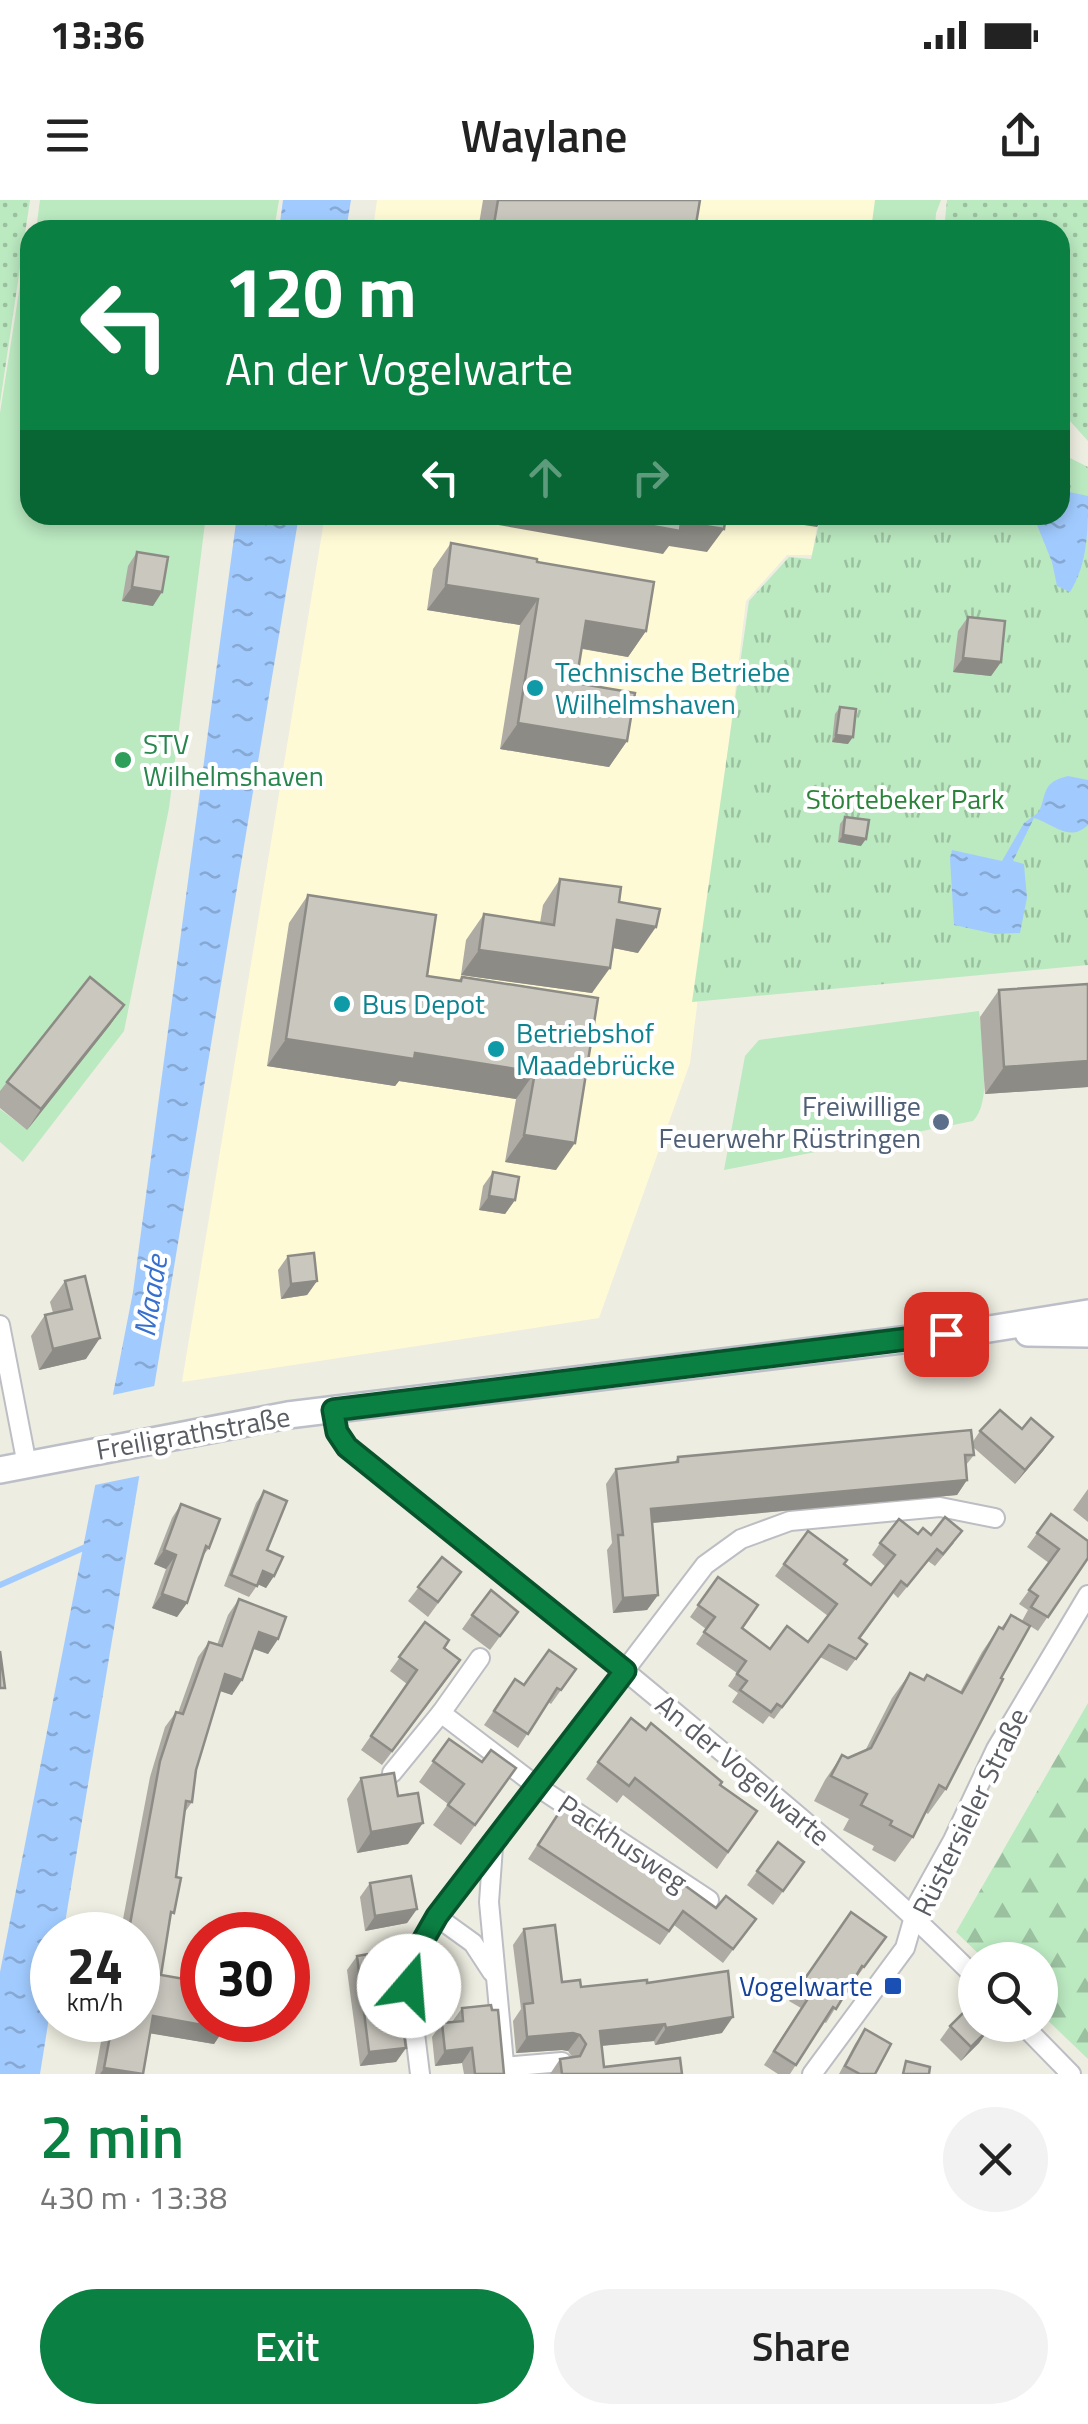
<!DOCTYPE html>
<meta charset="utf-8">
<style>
:root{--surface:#fff;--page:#f2f2f2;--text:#222;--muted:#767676;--accent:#0b8043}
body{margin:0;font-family:"Titillium Web",sans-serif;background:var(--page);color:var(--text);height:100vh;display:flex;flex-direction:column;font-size:38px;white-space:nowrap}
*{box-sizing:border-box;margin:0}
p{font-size:32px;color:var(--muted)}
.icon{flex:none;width:55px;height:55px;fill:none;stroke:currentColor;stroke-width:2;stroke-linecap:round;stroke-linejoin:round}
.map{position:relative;height:1874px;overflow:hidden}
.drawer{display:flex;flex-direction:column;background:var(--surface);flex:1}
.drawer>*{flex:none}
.top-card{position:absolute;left:20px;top:20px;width:1050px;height:305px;border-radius:30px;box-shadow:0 5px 15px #0003;background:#0b8043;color:#fff;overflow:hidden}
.fabs{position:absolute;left:958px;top:1742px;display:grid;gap:20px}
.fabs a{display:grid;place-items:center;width:100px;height:100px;border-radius:50%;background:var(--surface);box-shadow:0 5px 15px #0003;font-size:50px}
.speed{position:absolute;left:30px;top:1712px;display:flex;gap:20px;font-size:50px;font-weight:700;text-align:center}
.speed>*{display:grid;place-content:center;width:130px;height:130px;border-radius:50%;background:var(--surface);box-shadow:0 5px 15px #0003;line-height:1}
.speed small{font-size:25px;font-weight:400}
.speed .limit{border:15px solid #d22;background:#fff;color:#111}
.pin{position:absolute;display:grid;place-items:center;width:85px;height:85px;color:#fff;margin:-42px;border-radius:20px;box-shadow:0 5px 15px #0006}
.me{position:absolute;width:110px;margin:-55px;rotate:18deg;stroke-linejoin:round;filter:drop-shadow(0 0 8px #0008)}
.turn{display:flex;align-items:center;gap:35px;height:210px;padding:0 40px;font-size:45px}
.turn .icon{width:130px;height:130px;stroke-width:2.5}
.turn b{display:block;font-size:70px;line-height:85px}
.lanes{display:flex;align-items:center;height:95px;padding:0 40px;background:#0003;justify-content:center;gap:50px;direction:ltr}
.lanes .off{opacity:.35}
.round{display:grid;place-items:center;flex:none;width:105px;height:105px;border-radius:52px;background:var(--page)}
.summary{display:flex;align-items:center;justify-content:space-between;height:170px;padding:0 40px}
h1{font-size:60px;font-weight:600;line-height:75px;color:var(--accent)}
.button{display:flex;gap:20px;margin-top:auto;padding:20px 40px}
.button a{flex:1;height:115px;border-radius:60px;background:var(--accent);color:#fff;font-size:40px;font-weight:600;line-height:115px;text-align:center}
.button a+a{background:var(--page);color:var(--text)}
.status{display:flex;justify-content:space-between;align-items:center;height:70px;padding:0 50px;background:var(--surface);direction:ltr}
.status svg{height:28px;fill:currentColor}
header{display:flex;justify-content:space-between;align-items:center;height:130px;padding:0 40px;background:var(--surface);font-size:45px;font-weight:600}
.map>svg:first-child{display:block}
</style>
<div class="status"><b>13:36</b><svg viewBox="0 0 49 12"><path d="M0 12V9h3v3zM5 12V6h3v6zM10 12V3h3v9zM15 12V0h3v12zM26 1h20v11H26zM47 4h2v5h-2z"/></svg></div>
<header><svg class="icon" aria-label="menu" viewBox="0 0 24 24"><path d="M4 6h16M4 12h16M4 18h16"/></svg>Waylane<svg class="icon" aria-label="share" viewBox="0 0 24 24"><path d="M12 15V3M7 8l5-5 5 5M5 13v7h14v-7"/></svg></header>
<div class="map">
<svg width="1088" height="1874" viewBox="0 0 1088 1874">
<defs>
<pattern id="forest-firs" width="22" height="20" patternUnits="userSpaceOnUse" patternTransform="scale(2.5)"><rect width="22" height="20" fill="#bbe9c0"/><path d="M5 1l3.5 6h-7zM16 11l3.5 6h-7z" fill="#9bc0a0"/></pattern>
<pattern id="park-tufts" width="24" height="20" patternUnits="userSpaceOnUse" patternTransform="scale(2.5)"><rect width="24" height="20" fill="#bbe9c0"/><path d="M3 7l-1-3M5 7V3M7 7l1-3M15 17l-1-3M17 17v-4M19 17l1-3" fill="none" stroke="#9bc0a0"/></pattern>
<pattern id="garden-dots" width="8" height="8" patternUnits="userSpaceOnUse" patternTransform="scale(2.5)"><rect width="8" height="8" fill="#bbe9c0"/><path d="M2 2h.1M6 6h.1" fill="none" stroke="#9bc0a0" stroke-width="1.8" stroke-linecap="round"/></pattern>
<pattern id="water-ripples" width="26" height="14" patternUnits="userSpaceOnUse" patternTransform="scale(2.5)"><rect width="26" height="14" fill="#a1cbff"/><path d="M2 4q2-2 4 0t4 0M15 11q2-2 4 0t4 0" fill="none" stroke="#86a8d2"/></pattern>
</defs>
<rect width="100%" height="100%" fill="#eeede1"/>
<g fill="#fffad6">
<polygon points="377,0 876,0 872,30 373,30"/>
<polygon points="325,315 819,315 812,355 787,355 746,401 690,863 599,1118 182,1182"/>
</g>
<g fill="#bbe9c0">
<polygon points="40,0 279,0 274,30 36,30"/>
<polygon points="875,0 941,0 936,13 935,30 871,30"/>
<polygon points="23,66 30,68 30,315 206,315 169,608 124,831 23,962 0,942 0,909 26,929 0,893 0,213"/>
<path d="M979,811c3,28 14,91 -6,110l-249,49 21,-114 14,-16z"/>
</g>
<polygon fill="url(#forest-firs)" points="1088,1503 1088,1859 1040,1813 1040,1760 985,1760 956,1732"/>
<polygon fill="url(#park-tufts)" points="1060,253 1088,267 1088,765 692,802 749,401 789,357 811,359 821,315 1060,315"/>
<g fill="url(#garden-dots)">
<polygon points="0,0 30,0 0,203"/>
<polygon points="947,0 1088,0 1088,241 1060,210 1060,30 944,30"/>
</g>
<g fill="url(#water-ripples)">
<polygon points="283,0 351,0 346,30 279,30"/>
<path d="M1060,290l28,6c0,33 0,68 -18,96l-13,-6 -5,-24 -19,-47h27z"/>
<polygon points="237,315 299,315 63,1735 52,1735 52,1799 40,1874 0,1874 0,1772 133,1092"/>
<path d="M1068,576l20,4v45c-19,18 -34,-1 -54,-7l-21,43 11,3 3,34 -7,35 -25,1 -41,-9 -4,-67 2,-8 50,11 22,-38 15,-11c8,-19 3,-30 29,-36z"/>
</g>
<polygon fill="#eeede1" points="159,1185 144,1275 90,1286 108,1196"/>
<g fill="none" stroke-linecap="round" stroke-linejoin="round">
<polyline stroke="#a1cbff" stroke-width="6" points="0,1385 90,1345"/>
<defs>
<g id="street">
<polyline points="0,1125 27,1265"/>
<path d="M333,1210l4,22 10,15c120,94 238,190 355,288 93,78 187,155 273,242"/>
<polyline points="480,1458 441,1513 538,1587 709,1700"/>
<polyline points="392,1573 441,1513"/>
<polyline points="493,1647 489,1702 505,1874"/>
<polyline points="437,1717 473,1743 492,1772"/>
<polyline points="1023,1825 1071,1874"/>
<polyline points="504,1867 562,1862"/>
<polyline points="420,1874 409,1785 413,1758 437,1717 705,1365 741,1339 790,1321 940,1307 995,1318"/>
<polyline points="812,1874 905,1748 918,1703 953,1640 996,1549 1088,1395"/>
</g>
<g id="secondary">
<polyline points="1028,1133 1088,1134"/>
<polyline points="0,1270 288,1215 983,1130 1088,1113"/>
</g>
</defs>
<use href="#street" stroke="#bcbec4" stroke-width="22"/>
<use href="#secondary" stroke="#bcbfc7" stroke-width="30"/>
<use href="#street" stroke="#fff" stroke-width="18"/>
<use href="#secondary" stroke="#fff" stroke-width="25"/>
</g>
<g fill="#adaba3">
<polygon points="483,0 700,0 695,30 478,30"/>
<polygon points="451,343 537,362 646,431 628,457 582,449 576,483 627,541 609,567 500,549 520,425 427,410 433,369"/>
<polygon points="137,352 153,406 122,401 128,366"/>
<polygon points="968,417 1001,462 991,476 953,472 958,431"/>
<polygon points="840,507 848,544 832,542 835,514"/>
<polygon points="845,617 861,646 838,642 840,624"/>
<polygon points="560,679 619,702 638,753 613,748 592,793 461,775 466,740 484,714 540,723 543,705"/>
<polygon points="308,695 427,776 458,781 462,777 598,798 556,970 505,962 516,899 399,881 395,886 267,866 289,723"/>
<polygon points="1088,784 1088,887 985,894 980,817 999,790"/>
<polygon points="124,805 110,825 27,930 0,908 0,891 7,882"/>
<polygon points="493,972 515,1000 505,1014 479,1010 483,986"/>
<polygon points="288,1056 317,1081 307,1095 281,1099 278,1070"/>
<polygon points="65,1081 86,1159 39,1170 31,1136 45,1115 53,1113 50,1102"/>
<polygon points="1022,1229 1053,1237 1043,1251 1015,1284 973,1247 974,1255 966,1265 967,1280 957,1295 652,1323 658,1395 647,1410 613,1413 607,1350 612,1343 606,1284 616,1269 674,1263 678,1257 972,1243 980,1231"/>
<polygon points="1088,1289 1088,1322 1073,1310"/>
<polygon points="264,1291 267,1350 274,1376 266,1388 258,1384 249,1397 224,1386 256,1303"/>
<polygon points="181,1304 209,1348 202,1357 187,1403 177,1417 152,1408 166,1369 154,1364 172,1318"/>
<polygon points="1051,1314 1088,1358 1038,1431 1030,1426 1001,1478 946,1589 928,1614 925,1612 913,1637 895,1662 872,1650 874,1646 843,1630 849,1619 814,1601 825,1580 842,1555 848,1558 865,1551 892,1498 910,1473 924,1480 960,1492 982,1452 999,1427 1001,1428 1011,1415 1022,1421 1028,1410 1019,1404 1049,1363 1027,1347"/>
<polygon points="808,1331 844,1364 871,1385 886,1367 872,1355 880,1343 918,1334 931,1335 954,1343 935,1366 928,1361 898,1398 893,1393 860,1439 867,1444 847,1471 820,1457 774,1519 769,1516 763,1524 732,1502 738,1493 728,1486 737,1473 696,1444 706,1429 690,1417 718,1377 742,1428 770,1449 808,1442 828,1416 775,1376"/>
<polygon points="442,1357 461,1372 428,1417 408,1401"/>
<polygon points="239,1399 278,1439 268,1454 253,1449 232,1495 220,1491 196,1570 192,1602 185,1612 161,1775 224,1829 214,1844 150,1833 143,1874 95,1874 105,1820 138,1820 138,1735 120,1735 150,1577 165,1527 176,1512 178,1513 198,1457 209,1442 217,1445 228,1415"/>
<polygon points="518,1412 490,1450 462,1429 472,1415"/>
<polygon points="425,1422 444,1448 451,1474 382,1565 361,1550 407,1484 390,1471"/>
<polygon points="576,1469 551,1504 548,1502 518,1548 484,1525 515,1479 524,1485"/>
<polygon points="449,1539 482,1562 516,1568 461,1645 433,1625 448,1604 419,1582"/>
<polygon points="598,1562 720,1585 757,1611 717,1669 623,1595 617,1603 586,1579"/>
<polygon points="361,1578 408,1644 357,1653 347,1599"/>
<polygon points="554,1619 592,1629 716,1708 756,1719 723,1763 674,1725 660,1745 528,1659"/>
<polygon points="778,1642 804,1662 773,1705 747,1685"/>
<polygon points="370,1683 417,1709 407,1723 365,1731 360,1697"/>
<polygon points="851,1712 886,1737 854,1781 853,1780 826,1823 824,1822 790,1874 778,1874 764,1865 801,1808 789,1801"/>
<polygon points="524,1729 562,1782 581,1787 647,1783 722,1833 655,1845 654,1841 601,1846 604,1867 682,1874 550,1874 560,1859 573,1858 568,1851 562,1850 516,1853 513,1821 521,1809 513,1745"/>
<polygon points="357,1756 406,1848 396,1862 360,1866 347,1770"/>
<polygon points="462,1808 504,1874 464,1874 462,1863 435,1866 432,1837 442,1823 452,1822"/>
<polygon points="950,1826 989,1829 979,1843 961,1861 940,1840"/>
<polygon points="865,1829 875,1874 839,1874 855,1844"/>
</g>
<g fill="#8d8b85">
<polygon points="593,315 681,322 724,329 707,352 669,346 663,354 447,316"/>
<polygon points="739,315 825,315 817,327"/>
<polygon points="446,385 538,399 520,425 427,410"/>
<polygon points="132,387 162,392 153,406 122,401"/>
<polygon points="586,421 646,431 628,457 568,446"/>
<polygon points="963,458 1001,462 991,476 953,472"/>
<polygon points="518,523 627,541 609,567 500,549"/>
<polygon points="836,535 853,537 848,544 832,542"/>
<polygon points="843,635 866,639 861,646 838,642"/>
<polygon points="617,720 656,727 638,753 599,745"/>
<polygon points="479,750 610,768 592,793 461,775"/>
<polygon points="124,805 110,825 27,930 41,909"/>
<polygon points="286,839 415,853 535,872 516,899 399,881 395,886 267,866"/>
<polygon points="1088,861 1088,887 985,894 1004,867"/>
<polygon points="524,935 575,943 556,970 505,962"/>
<polygon points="489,996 515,1000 505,1014 479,1010"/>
<polygon points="317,1081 307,1095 281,1099 291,1084"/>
<polygon points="100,1138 86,1159 39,1170 53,1149"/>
<polygon points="1053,1237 1043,1251 1015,1284 1025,1270"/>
<polygon points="967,1280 957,1295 640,1324 651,1309"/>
<polygon points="164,1350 176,1355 166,1369 154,1364"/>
<polygon points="263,1371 274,1376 266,1388 255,1383"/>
<polygon points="162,1394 187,1403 177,1417 152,1408"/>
<polygon points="658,1395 647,1410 613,1413 623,1398"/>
<polygon points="259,1432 278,1439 268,1454 249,1447"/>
<polygon points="225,1474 242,1480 232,1495 214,1489"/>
<polygon points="423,1623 408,1644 357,1653 371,1632"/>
<polygon points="417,1709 407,1723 365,1731 375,1716"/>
<polygon points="153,1816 224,1829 214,1844 142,1832"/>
<polygon points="733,1817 722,1833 655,1845 666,1828"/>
<polygon points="665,1824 654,1841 588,1847 600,1831"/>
<polygon points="989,1829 979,1843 961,1861 971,1847"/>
<polygon points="573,1833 580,1835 568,1851 562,1850 516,1853 527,1837"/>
<polygon points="406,1848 396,1862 360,1866 369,1852"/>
<polygon points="472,1848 462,1863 435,1866 445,1851"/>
<polygon points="104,1868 140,1874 100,1874"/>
</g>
<g fill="#c9c7be" stroke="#8d8b85" stroke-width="2.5">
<polygon points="498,0 700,0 695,30 493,30"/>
<polygon points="593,315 726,315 724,329 681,322 680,331"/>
<polygon points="451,343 537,359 537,362 654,382 646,431 586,421 576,483 635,493 627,541 518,523 538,399 446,385"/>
<polygon points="137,352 168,357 162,392 132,387"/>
<polygon points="968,417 1005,421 1001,462 963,458"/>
<polygon points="840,507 856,509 853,537 836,535"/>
<polygon points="845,617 869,620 866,639 843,635"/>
<polygon points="560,679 621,687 619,702 660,709 656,727 617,720 610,768 479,750 484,714 554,725"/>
<polygon points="308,695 436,715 427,776 461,781 462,777 598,798 575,943 524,935 535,872 415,853 414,859 286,839"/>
<polygon points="90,777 124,805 41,909 7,882"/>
<polygon points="1088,784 1088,861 1004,867 999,790"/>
<polygon points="493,972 519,977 515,1000 489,996"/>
<polygon points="314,1053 317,1081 291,1084 288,1056"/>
<polygon points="85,1076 100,1138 53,1149 45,1115 72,1109 65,1081"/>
<polygon points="1000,1210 1022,1229 1031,1218 1053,1237 1025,1270 980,1231"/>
<polygon points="971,1230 974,1255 965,1255 967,1280 651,1309 658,1395 623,1398 618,1335 623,1335 616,1269 678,1262 678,1257"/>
<polygon points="264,1291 287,1301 267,1350 283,1357 274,1376 263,1371 257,1386 231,1375"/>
<polygon points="181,1304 220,1319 209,1348 206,1346 187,1403 162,1394 176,1355 164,1350"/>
<polygon points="1051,1314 1088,1341 1088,1358 1048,1417 1031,1407 1038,1396 1029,1390 1059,1349 1037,1333"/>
<polygon points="945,1317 962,1331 943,1354 937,1349 907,1386 901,1381 859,1438 867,1444 856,1459 829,1445 782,1507 777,1504 771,1512 740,1490 747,1481 737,1474 746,1461 704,1432 715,1417 698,1405 718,1377 758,1405 742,1428 770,1449 787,1426 808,1442 837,1404 784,1364 808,1331 847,1360 844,1364 871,1385 895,1355 880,1343 899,1319 918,1334 923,1328 931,1335"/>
<polygon points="442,1357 461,1372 438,1402 418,1387"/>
<polygon points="491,1390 518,1412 500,1436 472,1415"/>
<polygon points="239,1399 286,1417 278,1439 259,1432 242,1480 225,1474 196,1570 192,1602 186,1601 176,1677 181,1678 174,1713 171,1712 161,1775 202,1782 202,1820 226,1820 224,1829 153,1816 143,1874 104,1868 113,1820 138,1820 138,1735 128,1735 160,1561 176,1512 183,1514 209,1442 222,1446"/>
<polygon points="1011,1415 1030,1426 1001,1478 1003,1479 946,1589 939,1585 913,1637 890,1625 892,1621 861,1605 867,1594 831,1576 842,1555 848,1558 871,1548 910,1473 924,1480 927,1475 962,1493 999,1427 1003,1429"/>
<polygon points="425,1422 449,1440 444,1448 460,1460 392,1551 371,1536 417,1470 399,1457"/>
<polygon points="549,1450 576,1469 561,1490 557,1488 528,1534 494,1511 515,1479 524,1485"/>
<polygon points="0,1451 5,1488 0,1488"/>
<polygon points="631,1518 646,1530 651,1523 722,1582 720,1585 757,1611 728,1652 635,1578 629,1586 598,1562"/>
<polygon points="449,1539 482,1562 491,1550 516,1568 475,1625 448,1605 464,1584 433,1561"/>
<polygon points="394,1573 398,1596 418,1593 423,1623 371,1632 361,1578"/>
<polygon points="564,1605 595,1626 592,1629 670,1679 672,1676 716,1708 726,1696 756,1719 733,1749 683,1711 669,1731 538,1645"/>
<polygon points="778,1642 804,1662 783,1691 757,1671"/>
<polygon points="411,1676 417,1709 375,1716 370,1683"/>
<polygon points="851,1712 886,1737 864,1767 862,1766 836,1809 833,1807 796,1865 774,1851 811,1794 799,1787"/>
<polygon points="555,1725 562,1782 580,1780 581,1787 647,1780 647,1783 728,1771 733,1817 666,1828 665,1824 600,1831 604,1867 680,1858 682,1874 562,1874 560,1859 580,1856 586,1844 580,1835 573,1833 527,1837 524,1804 533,1803 524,1729"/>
<polygon points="392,1750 406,1848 369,1852 357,1756"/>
<polygon points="491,1805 492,1810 498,1810 504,1874 475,1874 472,1848 445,1851 442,1823 463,1821 462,1808"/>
<polygon points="968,1808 975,1815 975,1825 985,1825 989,1829 971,1847 950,1826"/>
<polygon points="865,1829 891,1844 875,1874 860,1874 845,1866"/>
<polygon points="906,1861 930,1867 929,1874 903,1874"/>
</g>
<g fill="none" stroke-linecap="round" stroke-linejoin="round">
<defs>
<polyline id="route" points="409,1786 413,1758 437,1716 625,1471 347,1247 337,1232 333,1210 946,1134"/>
</defs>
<use href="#route" stroke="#07532c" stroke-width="25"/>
<use href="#route" stroke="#0b8043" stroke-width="18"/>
</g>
<g fill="#0f9aa8" stroke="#fff" stroke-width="4">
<circle cx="535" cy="488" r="10"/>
<circle cx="342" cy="804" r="10"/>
<circle cx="496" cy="849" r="10"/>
</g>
<circle fill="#2e9e5b" stroke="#fff" stroke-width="4" cx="123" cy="560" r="10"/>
<circle fill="#5c6f8a" stroke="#fff" stroke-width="4" cx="941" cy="922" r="10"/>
<rect fill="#1a4fb4" stroke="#fff" stroke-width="4" x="883" y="1776" width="20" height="20" rx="5"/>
<g text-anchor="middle" stroke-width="8" stroke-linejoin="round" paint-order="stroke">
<g font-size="28" fill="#0d838f" stroke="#fff" text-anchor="start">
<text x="555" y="482">Technische Betriebe<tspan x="555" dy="32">Wilhelmshaven</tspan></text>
<text x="362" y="814">Bus Depot</text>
<text x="516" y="843">Betriebshof<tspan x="516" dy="32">Maadebrücke</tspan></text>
</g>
<g font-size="28" fill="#27864d" stroke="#fff" text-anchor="start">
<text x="143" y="554">STV<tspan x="143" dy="32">Wilhelmshaven</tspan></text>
</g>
<g font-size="28" fill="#2b8239" stroke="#fff">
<text x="905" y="609">Störtebeker Park</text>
</g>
<g font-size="28" fill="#4e5e75" stroke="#fff" text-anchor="end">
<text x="921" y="916">Freiwillige<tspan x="921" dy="32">Feuerwehr Rüstringen</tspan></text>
</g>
<g font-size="28" fill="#5a5d64" stroke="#fff">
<text transform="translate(193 1233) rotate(-10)" y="10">Freiligrathstraße</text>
<text transform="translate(743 1570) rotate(40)" y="10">An der Vogelwarte</text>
<text transform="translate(970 1612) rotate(-64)" y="10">Rüstersieler Straße</text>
<text transform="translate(623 1643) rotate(34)" y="10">Packhusweg</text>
</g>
<g font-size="28" fill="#164399" stroke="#fff" text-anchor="end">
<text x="873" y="1796">Vogelwarte</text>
</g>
<g font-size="30" font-style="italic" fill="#3770cf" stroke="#fff">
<text transform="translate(151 1096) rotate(-81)" y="10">Maade</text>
</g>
</g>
</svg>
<div class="fabs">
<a><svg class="icon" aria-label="search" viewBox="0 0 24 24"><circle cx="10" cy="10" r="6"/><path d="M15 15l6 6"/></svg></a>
</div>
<div class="speed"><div>24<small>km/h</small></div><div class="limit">30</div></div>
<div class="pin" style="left:946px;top:1134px;background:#d93025"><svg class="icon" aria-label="arrive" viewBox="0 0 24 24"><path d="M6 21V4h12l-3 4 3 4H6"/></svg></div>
<svg class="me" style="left:409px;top:1786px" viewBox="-20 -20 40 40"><circle r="19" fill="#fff"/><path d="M0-13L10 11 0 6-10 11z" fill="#0b8043"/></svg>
<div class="top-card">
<div class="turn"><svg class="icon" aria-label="left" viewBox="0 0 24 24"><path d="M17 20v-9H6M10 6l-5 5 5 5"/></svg><div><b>120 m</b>An der Vogelwarte</div></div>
<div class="lanes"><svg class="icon" aria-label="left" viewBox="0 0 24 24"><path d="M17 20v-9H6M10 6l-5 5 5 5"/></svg><svg class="icon off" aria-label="ahead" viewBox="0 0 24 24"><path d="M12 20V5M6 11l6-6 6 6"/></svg><svg class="icon off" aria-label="right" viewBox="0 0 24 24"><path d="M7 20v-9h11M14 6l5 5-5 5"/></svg></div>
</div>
</div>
<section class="drawer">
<div class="summary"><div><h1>2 min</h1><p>430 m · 13:38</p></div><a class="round"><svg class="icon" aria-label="close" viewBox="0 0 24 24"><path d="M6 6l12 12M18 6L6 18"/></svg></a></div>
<div class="button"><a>Exit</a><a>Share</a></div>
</section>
